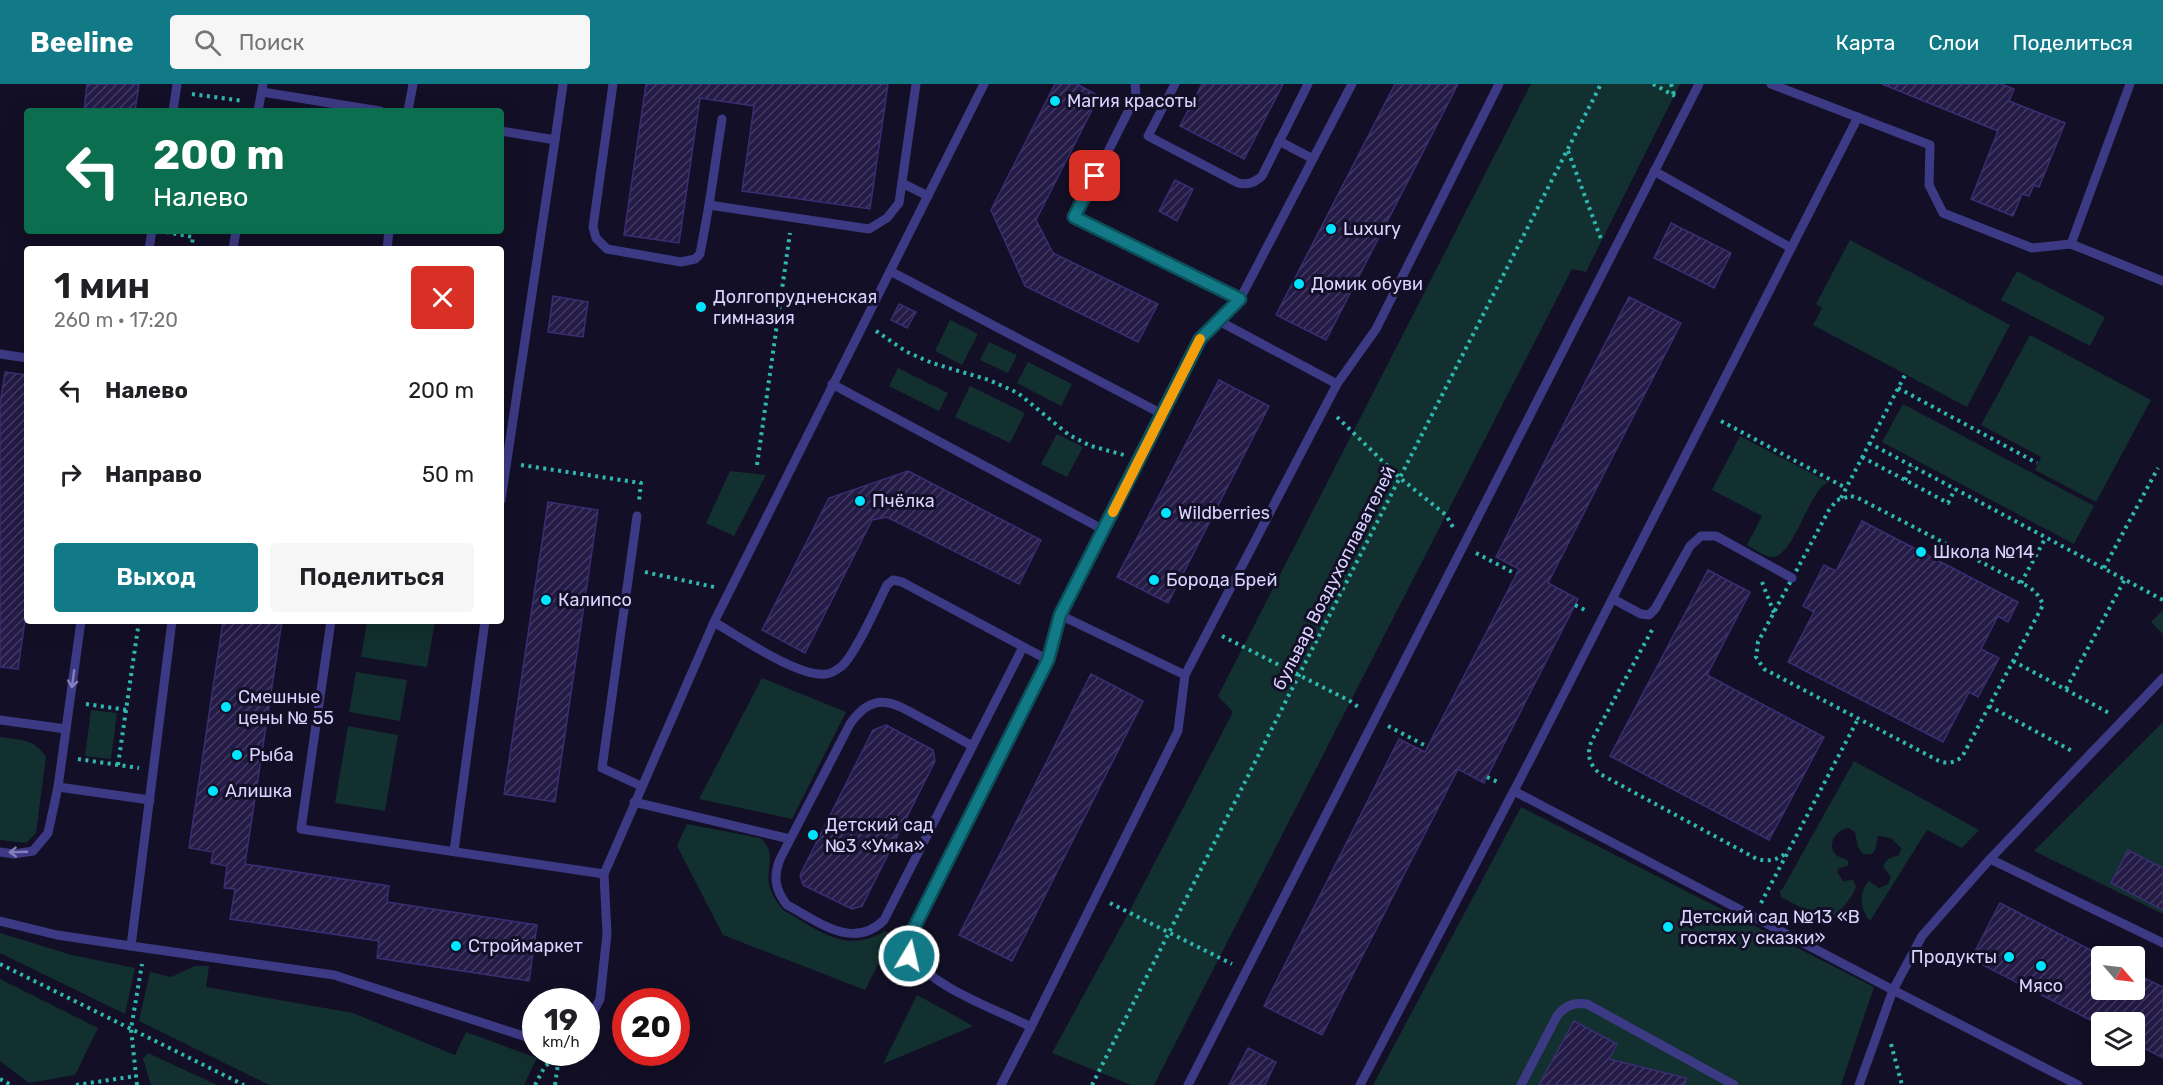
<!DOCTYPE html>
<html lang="ru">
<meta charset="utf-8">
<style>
:root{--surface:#fff;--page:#f6f6f6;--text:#202124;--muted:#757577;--accent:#127987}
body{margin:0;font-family:Rubik,sans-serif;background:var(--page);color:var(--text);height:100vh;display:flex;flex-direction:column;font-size:22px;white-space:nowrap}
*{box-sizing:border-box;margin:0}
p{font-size:20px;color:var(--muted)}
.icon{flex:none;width:33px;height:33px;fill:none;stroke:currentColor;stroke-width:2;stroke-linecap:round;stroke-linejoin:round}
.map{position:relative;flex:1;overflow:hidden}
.details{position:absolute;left:24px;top:162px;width:480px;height:378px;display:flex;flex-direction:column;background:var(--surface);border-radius:6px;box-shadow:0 6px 24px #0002}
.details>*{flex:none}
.guide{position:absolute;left:24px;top:24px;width:480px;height:126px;border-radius:6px;box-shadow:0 6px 24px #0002;background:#0b6e4f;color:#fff;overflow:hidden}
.needle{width:39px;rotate:118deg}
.controls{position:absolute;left:2091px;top:862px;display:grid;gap:12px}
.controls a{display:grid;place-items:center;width:54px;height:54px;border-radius:6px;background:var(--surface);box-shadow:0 6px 24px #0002;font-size:30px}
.speed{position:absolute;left:522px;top:904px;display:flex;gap:12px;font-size:30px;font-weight:700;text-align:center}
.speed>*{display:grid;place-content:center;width:78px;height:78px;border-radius:50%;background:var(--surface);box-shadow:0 6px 24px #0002;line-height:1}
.speed small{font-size:15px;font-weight:400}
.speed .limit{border:9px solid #d22;background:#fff;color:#111}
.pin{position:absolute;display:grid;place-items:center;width:51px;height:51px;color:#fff;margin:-26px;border-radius:12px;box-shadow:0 3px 9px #0006}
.me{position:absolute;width:66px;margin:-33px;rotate:9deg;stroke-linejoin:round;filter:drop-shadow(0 0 4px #0008)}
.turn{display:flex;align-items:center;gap:21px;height:126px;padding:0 30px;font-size:27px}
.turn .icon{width:78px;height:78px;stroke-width:2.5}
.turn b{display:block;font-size:42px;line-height:51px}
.round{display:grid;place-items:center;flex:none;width:63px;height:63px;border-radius:6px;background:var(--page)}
.overview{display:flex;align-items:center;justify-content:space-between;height:102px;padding:0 30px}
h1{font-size:36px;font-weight:600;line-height:45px}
.primary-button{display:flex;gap:12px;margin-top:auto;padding:12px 30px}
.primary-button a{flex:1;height:69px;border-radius:6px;background:var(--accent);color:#fff;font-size:24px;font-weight:600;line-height:69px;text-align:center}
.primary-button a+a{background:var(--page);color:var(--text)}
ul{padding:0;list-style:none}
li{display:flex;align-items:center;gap:18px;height:84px;padding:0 30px}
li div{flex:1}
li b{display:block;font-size:22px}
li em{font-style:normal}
header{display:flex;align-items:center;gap:36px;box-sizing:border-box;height:84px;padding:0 30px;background:var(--accent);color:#fff}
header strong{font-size:28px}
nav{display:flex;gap:33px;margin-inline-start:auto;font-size:21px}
.search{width:420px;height:54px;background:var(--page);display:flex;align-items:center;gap:15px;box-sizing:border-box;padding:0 21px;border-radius:6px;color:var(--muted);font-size:22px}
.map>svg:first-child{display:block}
</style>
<header>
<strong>Beeline</strong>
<div class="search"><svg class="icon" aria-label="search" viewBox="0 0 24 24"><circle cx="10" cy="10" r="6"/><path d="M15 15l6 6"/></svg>Поиск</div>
<nav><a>Карта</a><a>Слои</a><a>Поделиться</a></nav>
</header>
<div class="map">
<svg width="2163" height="1001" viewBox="0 0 2163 1001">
<defs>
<pattern id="building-hatch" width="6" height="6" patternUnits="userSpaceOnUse" patternTransform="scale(1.5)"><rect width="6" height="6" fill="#241b47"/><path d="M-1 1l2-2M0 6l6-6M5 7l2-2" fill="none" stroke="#433b63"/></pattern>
</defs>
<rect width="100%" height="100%" fill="#130f26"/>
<g fill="#12302f">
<polygon points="1531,0 1680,0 1586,188 1572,185 1154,1001 1131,1001 1052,969 1129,828 1233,628 1218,612"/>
<polygon points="1850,156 2010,241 1967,323 1813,241 1822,224 1816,220"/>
<polygon points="2017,187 2105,233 2090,262 2001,216"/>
<polygon points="950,236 978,250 962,281 935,267"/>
<polygon points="2030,251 2151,316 2096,418 2035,386 2041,373 1981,341"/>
<polygon points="989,258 1017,271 1008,289 980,276"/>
<polygon points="1028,278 1072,300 1061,322 1017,299"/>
<polygon points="898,284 948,309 939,327 889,302"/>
<polygon points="970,302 1025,329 1010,359 955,333"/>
<polygon points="1903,320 2094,422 2074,460 1882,358"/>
<polygon points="1057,350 1083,363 1067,393 1041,380"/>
<path d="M1740,352l88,46c-6,4 -10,8 -13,14 -10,14 -25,60 -42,61 -9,0 -19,-8 -26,-12l15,-29 -50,-26z"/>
<polygon points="730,387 766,391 734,452 706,439"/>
<polygon points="2163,526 2163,550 2151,538"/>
<polygon points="367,537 435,537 427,583 361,573"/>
<polygon points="356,588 407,596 400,637 349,628"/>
<polygon points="762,594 846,628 792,735 699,715"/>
<polygon points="91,626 117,629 111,675 85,672"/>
<polygon points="2163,638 2163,830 2034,767"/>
<polygon points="348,642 398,651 385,727 335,719"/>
<path d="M0,653c20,3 34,1 46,20l-10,76 -10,10 -26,-3z"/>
<path d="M1854,677l125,69 -17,18 -35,-18 -57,91c-10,-12 -12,-28 -1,-40l10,7 9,-4 3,-7 -8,-11 5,-7 11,-4 2,-7 -10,-10 -13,-2c-3,9 1,21 -15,18l-5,-7 -3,-15 -7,-4c-12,2 -22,17 -12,27 4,3 9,3 13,7l-2,4 -8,2 -2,4 6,9 10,-1 3,7c-5,14 -18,24 -26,36l-49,-26 -1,-7h2z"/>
<polygon points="1521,723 1874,903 1841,1001 1373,1001"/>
<path d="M687,740l73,14c17,13 6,28 9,46 2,10 8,18 14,26 36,20 62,45 102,21l8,4 -28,55 -142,-55 -46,-89z"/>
<polygon points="0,849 72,871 135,884 125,930 0,869"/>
<polygon points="195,882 209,882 206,903 353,929 455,971 466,948 537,974 524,1001 269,1001 139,937 150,888 171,893"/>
<polygon points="0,895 98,944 75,991 29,999 0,977"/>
<polygon points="917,911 973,942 883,980"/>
<polygon points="148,969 217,1001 151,1001 143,975"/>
</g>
<g fill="url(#building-hatch)" stroke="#3b2d73" stroke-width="1.5">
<polygon points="87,0 139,0 135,27 84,27"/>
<polygon points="646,0 888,0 870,125 742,107 754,22 700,14 679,159 624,151"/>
<polygon points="1055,0 1077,0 1099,12 1036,136 1053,169 1158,220 1138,258 1025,202 991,126"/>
<polygon points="1202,0 1283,0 1244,75 1180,42"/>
<polygon points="1395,0 1458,0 1326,256 1276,231"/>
<polygon points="1882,0 2001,0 2014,5 2009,17 2065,39 2039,103 2034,101 2029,112 2022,110 2013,132 1971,115 1998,47"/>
<polygon points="1175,96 1193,105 1177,137 1159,127"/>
<polygon points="1671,139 1731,169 1714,204 1654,174"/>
<polygon points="553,212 588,218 583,253 548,248"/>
<polygon points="1629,213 1681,239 1548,499 1578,515 1484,699 1458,685 1322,951 1264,922 1399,655 1425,668 1519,485 1496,473"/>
<polygon points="899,220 916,228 907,244 891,236"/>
<polygon points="5,288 27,291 27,523 18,585 0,583 0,320"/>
<polygon points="1219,296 1269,322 1168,519 1117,493"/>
<polygon points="908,387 1041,456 1019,500 887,433 872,436 805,569 762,546 829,414"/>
<polygon points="548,418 598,426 555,718 504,710"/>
<polygon points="1862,437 2018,518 2008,538 1998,532 1981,565 1999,574 1978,613 1969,608 1943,658 1788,578 1814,528 1803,522 1824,481 1836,487"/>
<polygon points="1708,486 1750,508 1707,591 1824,653 1769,756 1610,672"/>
<polygon points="223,537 282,537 245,780 389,802 387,818 537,841 529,897 377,874 379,857 230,835 235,805 224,804 227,782 211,779 213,768 189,764"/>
<polygon points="1091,590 1143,617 1012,877 959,851"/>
<polygon points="886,641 933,666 935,677 862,822 852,825 803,801 800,791 873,646"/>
<polygon points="2128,766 2163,784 2163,826 2111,799"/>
<polygon points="2000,819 2104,873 2102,873 2102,906 2134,906 2134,889 2163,903 2163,974 2134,959 2134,939 2102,939 2102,942 1971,875"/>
<polygon points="1574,937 1617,960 1609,975 1686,994 1685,1001 1539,1001"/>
<polygon points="1248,964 1276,978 1265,1001 1229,1001"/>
</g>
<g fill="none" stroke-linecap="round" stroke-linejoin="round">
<g stroke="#2fb8b0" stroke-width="4" stroke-dasharray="3 4.5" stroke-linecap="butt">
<polyline points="1653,0 1675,12"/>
<polyline points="1671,0 1674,11"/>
<polyline points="192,10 244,17"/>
<polyline points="1568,67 1601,155"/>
<polyline points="166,148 193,153 191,165"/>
<polyline points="876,247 907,268 932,279 989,296 1018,309 1069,351 1091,362 1124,371"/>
<polyline points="1898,304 2037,379"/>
<polyline points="1337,333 1400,394 1446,431 1454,445"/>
<polyline points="1721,337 1846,404"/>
<polyline points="1869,359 2163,516"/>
<polyline points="1862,373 1948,419 1955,405"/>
<polyline points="521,381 641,399 639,417"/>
<polyline points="757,381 790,149"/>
<polyline points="1905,396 1912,382"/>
<path d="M1851,412l7,2 171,89c7,5 11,10 14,18l-81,152c-8,6 -15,7 -23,4l-175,-92 -8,-12 2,-15 71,-132 8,-10z"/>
<polyline points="1841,414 1905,291"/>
<polyline points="1476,469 1516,490"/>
<polyline points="2104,484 2158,384"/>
<polyline points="645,488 714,503"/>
<polyline points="1762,498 1774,529"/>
<polyline points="2021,499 2046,453"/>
<polyline points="1575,521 1587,527"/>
<path d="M1652,546l-60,110c-6,14 -3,24 8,34l157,85c12,3 22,1 31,-8"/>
<polyline points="1222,552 1350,617 1361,625"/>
<polyline points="2013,577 2109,629"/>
<polyline points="2066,605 2125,495"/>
<polyline points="86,620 127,626"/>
<polyline points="1989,622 2072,667"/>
<polyline points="1388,642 1428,663"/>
<polyline points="78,675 139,684"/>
<polyline points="118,681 139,537"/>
<polyline points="1487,693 1500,699"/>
<polyline points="1110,819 1232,880"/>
<polyline points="1761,819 1858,635"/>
<polyline points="0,880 244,1001"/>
<polyline points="1891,960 1902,1001"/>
<polyline points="0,995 11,1001"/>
<polyline points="76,1001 136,992"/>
<polyline points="137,1001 131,945 142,880"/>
<polyline points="535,1001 545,982 559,973 560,969"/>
<polyline points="555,1001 559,973"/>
<polyline points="1092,1001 1299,591 1601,0"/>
</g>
<g stroke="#3d3a85" stroke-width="9">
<polyline points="613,0 593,143 596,154 607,165 681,178 695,175 700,170 709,121 869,145 887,134 899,119 916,0"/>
<polyline points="1135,0 1136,12 1075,133 1240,215"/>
<path d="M1175,0l-27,52 90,47c10,2 16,0 24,-7l46,-92"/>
<path d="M1352,0l-112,215 -40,40 -140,276 -12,45 -137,274 -2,22c32,35 80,50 122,71l147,-296 7,-56 152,-291 39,-55 123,-245"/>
<polyline points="1771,0 1930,61 1929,101 1943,129 2032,164 2071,160 2163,197"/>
<polyline points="262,8 380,27"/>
<polyline points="173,27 177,0"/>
<polyline points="258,27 263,0"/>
<polyline points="408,27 413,0"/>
<polyline points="501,47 555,56 501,416"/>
<polyline points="555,56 563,0"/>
<polyline points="1279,57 1313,75"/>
<polyline points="1654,87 1791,164"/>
<polyline points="902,99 928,112"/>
<polyline points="709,121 722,35"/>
<polyline points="2071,160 2130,0"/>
<polyline points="149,165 152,147"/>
<polyline points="233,165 236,147"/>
<polyline points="387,165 389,147"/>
<polyline points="890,187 1162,330"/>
<polyline points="1219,237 1337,300"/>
<polyline points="0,270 27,274"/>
<polyline points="832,300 1104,446"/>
<polyline points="637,432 602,684 641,702"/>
<polyline points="1613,515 1641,530 1649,531 1655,525 1690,462 1701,452 1716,452 1792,494"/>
<polyline points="1060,531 1185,591"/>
<polyline points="172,537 131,862 334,891 536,956"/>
<polyline points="331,537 301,745 604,790"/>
<path d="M714,538c24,14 85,56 112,52 4,0 12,-5 16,-8 14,-13 35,-61 45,-81l6,-5 9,2 146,78"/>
<polyline points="0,636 66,645"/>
<path d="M972,662c-15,-9 -30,-17 -45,-25 -31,-17 -52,-33 -77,3l-70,135c-7,18 -5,31 7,46 31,16 66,46 97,15l139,-273"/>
<polyline points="58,703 150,716"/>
<polyline points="1514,707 1893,906 2078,1001"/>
<polyline points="634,718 790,755"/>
<polyline points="454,767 485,537"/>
<polyline points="0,768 14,770 33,767 48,749 58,703 81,537"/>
<polyline points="1990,775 2163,859"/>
<polyline points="0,837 57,851 131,862"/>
<polyline points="586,942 600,915 607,850 604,790 714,538 984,0"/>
<polyline points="1001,1001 1031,943"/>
<polyline points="1188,1001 1699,0"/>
<polyline points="1360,1001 1531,674 1858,33"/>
<path d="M1521,1001l36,-69c8,-10 16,-14 30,-12l147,81"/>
<polyline points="1859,1001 1893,906 1922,852 1990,775 2163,594"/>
</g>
</g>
<defs><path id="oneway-shaft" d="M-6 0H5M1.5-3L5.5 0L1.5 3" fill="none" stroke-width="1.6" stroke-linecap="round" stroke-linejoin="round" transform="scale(1.5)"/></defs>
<g stroke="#837fbc">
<use href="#oneway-shaft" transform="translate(73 595) rotate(98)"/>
<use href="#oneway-shaft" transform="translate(18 768) rotate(178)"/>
</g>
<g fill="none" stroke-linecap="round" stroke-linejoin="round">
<defs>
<polyline id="route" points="909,872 911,850 1048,576 1060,531 1200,255 1240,215 1074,133 1095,92"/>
</defs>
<use href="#route" stroke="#0c4f58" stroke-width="15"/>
<use href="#route" stroke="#127987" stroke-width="10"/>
<polyline stroke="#f59e0b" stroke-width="10" points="1113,428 1200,255"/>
</g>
<g fill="#00e5ff" stroke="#130f26" stroke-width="2">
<circle cx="1055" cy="17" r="6"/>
<circle cx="1331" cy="145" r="6"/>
<circle cx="1299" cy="200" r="6"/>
<circle cx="701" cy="223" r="6"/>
<circle cx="860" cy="417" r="6"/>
<circle cx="1166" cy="429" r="6"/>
<circle cx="1921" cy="468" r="6"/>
<circle cx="1154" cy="496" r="6"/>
<circle cx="546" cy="516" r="6"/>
<circle cx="226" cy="623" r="6"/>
<circle cx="237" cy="671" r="6"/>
<circle cx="213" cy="707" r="6"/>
<circle cx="813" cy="751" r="6"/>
<circle cx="1668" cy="843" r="6"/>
<circle cx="456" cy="862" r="6"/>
<circle cx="2009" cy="873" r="6"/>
<circle cx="2041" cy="882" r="6"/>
</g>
<g text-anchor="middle" stroke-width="6" stroke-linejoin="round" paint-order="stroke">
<g font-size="18" fill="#d9d4ff" stroke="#130f26" text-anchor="start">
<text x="1067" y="23">Магия красоты</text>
<text x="1343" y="151">Luxury</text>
<text x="1311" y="206">Домик обуви</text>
<text x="713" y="219">Долгопрудненская<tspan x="713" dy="21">гимназия</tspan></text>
<text x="872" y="423">Пчёлка</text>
<text x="1178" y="435">Wildberries</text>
<text x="1933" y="474">Школа №14</text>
<text x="1166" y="502">Борода Брей</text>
<text x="558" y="522">Калипсо</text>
<text x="238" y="619">Смешные<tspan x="238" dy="21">цены № 55</tspan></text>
<text x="249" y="677">Рыба</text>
<text x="225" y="713">Алишка</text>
<text x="825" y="747">Детский сад<tspan x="825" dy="21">№3 «Умка»</tspan></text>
<text x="1680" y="839">Детский сад №13 «В<tspan x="1680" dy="21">гостях у сказки»</tspan></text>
<text x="468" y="868">Строймаркет</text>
<text x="1997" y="879" text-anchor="end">Продукты</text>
<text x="2041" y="908" text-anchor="middle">Мясо</text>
</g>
<g font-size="18" fill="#d9d4ff" stroke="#130f26">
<text transform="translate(1334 494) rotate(-63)" y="6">бульвар Воздухоплавателей</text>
</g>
</g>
</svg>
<div class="controls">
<a><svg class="needle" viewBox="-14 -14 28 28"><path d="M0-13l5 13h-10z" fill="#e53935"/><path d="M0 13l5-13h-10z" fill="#757577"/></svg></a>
<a><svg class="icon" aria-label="layers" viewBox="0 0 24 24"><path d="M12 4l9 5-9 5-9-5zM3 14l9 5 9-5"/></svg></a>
</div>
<div class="speed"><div>19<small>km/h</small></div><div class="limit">20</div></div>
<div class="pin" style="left:1095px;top:92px;background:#d93025"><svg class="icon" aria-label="arrive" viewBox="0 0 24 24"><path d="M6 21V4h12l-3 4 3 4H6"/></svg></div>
<svg class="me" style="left:909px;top:872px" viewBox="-20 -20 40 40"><circle r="17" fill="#127987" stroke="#fff" stroke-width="3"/><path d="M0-11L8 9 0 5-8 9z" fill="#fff"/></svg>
<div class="guide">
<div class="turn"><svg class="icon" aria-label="left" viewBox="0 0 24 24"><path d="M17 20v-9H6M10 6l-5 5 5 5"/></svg><div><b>200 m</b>Налево</div></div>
</div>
<section class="details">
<div class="overview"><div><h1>1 мин</h1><p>260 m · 17:20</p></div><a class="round" style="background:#d93025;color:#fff"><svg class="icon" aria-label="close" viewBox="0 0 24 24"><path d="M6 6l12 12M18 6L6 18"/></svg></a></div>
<ul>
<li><svg class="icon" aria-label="left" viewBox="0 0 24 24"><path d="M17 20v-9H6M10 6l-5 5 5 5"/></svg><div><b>Налево</b></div><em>200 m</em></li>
<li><svg class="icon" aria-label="right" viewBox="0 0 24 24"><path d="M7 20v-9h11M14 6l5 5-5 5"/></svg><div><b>Направо</b></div><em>50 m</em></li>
</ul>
<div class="primary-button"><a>Выход</a><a>Поделиться</a></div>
</section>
</div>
